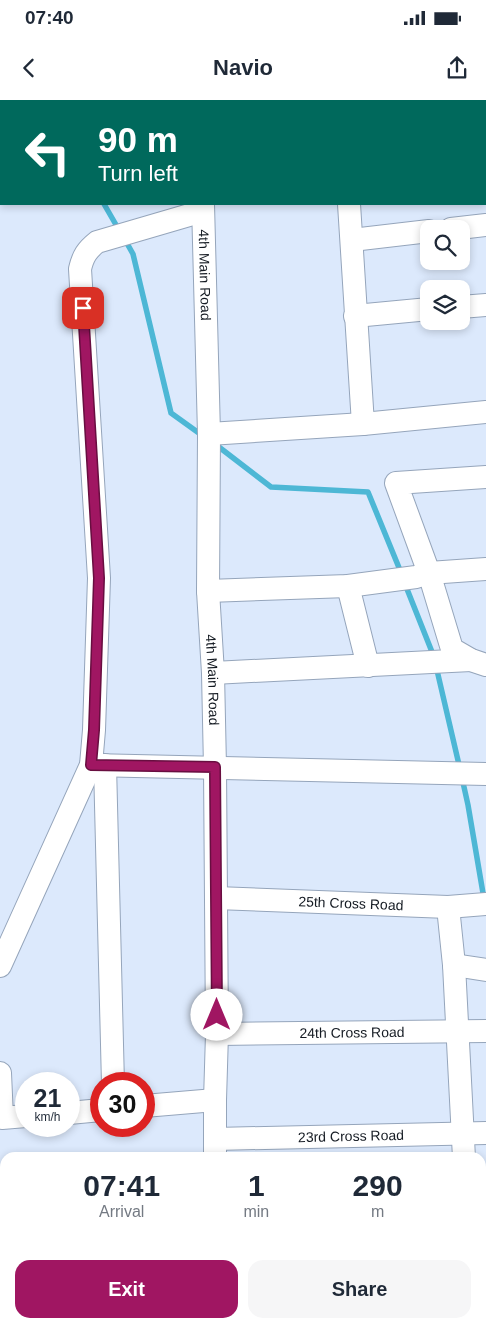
<!DOCTYPE html>
<style>
:root{--surface:#fff;--page:#f6f6f7;--text:#1f2937;--muted:#747a83;--accent:#a01662}
body{margin:0;font-family:Arial,sans-serif;background:var(--page);color:var(--text);height:100vh;display:flex;flex-direction:column;font-size:19px;white-space:nowrap}
*{box-sizing:border-box;margin:0}
p{font-size:16px;color:var(--muted)}
.icon{flex:none;width:28px;height:28px;fill:none;stroke:currentColor;stroke-width:2;stroke-linecap:round;stroke-linejoin:round}
.map{position:relative;flex:1;overflow:hidden}
.side{position:absolute;left:0px;top:1052px;width:486px;height:176px;display:flex;flex-direction:column;background:var(--surface);border-radius:15px 15px 0 0;box-shadow:0 2px 8px #0003}
.side>*{flex:none}
.top-card{position:absolute;left:0px;top:0px;width:486px;height:105px;box-shadow:0 2px 8px #0003;background:#00695c;color:#fff;overflow:hidden}
.buttons{position:absolute;left:420px;top:120px;display:grid;gap:10px}
.buttons a{display:grid;place-items:center;width:50px;height:50px;border-radius:10px;background:var(--surface);box-shadow:0 2px 8px #0003;font-size:25px}
.speed{position:absolute;left:15px;top:972px;display:flex;gap:10px;font-size:25px;font-weight:700;text-align:center}
.speed>*{display:grid;place-content:center;width:65px;height:65px;border-radius:50%;background:var(--surface);box-shadow:0 2px 8px #0003;line-height:1}
.speed small{font-size:12px;font-weight:400}
.speed .limit{border:8px solid #d22;background:#fff;color:#111}
.pin{position:absolute;display:grid;place-items:center;width:42px;height:42px;color:#fff;margin:-21px;border-radius:10px;box-shadow:0 2px 8px #0006}
.me{position:absolute;width:55px;margin:-28px;rotate:0deg;stroke-linejoin:round;filter:drop-shadow(0 0 4px #0008)}
.turn{display:flex;align-items:center;gap:18px;height:105px;padding:0 15px;font-size:22px}
.turn .icon{width:65px;height:65px;stroke-width:2.5}
.turn b{display:block;font-size:35px;line-height:42px}
.eta{display:flex;justify-content:space-evenly;align-items:center;height:85px;text-align:center}
.eta b{font-size:30px;font-weight:600;line-height:35px}
.button{display:flex;gap:10px;margin-top:auto;padding:10px 15px}
.button a{flex:1;height:58px;border-radius:15px;background:var(--accent);color:#fff;font-size:20px;font-weight:600;line-height:58px;text-align:center}
.button a+a{background:var(--page);color:var(--text)}
.status{display:flex;justify-content:space-between;align-items:center;height:35px;padding:0 25px;background:var(--surface);direction:ltr}
.status svg{height:14px;fill:currentColor}
header{display:flex;justify-content:space-between;align-items:center;height:65px;padding:0 15px;background:var(--surface);font-size:22px;font-weight:600}
.map>svg:first-child{display:block}
</style>
<div class="status"><b>07:40</b><svg viewBox="0 0 49 12"><path d="M0 12V9h3v3zM5 12V6h3v6zM10 12V3h3v9zM15 12V0h3v12zM26 1h20v11H26zM47 4h2v5h-2z"/></svg></div>
<header><svg class="icon" aria-label="back" viewBox="0 0 24 24"><path d="M15 5l-7 7 7 7"/></svg>Navio<svg class="icon" aria-label="share" viewBox="0 0 24 24"><path d="M12 15V3M7 8l5-5 5 5M5 13v7h14v-7"/></svg></header>
<div class="map">
<svg width="486" height="1228" viewBox="0 0 486 1228">
<rect width="100%" height="100%" fill="#dce9fc"/>
<g fill="none" stroke-linecap="round" stroke-linejoin="round">
<g stroke="#4db7d5" stroke-width="5.5">
<polyline points="67,0 67,1"/>
<polyline points="104,104 119,130"/>
<polyline points="124,138 133,154 171,313 203,336"/>
<polyline points="215,344 271,387 368,392 402,475"/>
<polyline points="405,484 434,557"/>
<polyline points="436,566 460,669"/>
<polyline points="462,678 468,705 484,799"/>
</g>
<defs>
<g id="minor">
<polyline points="199,0 199,1"/>
<polyline points="345,1 346,0"/>
<polyline points="485,34 486,34"/>
<path id="s1" d="M203,104l6,230 -1,157 5,82 2,94 2,267 -2,66v58"/>
<polyline points="349,104 363,324"/>
<polyline points="451,129 486,125"/>
<polyline points="352,140 429,131"/>
<polyline points="461,207 486,205"/>
<polyline points="355,216 429,209"/>
<polyline points="209,334 363,324 486,312"/>
<polyline points="486,377 396,383 429,473 452,549 471,560 486,565"/>
<polyline points="348,486 368,566"/>
<polyline points="208,491 348,486 416,477 429,473 486,469"/>
<polyline points="213,573 471,560"/>
<polyline points="91,665 486,674"/>
<polyline points="105,665 113,984"/>
<path id="s2" d="M216,798l232,9 38,-3"/>
<polyline points="448,807 454,865 464,1058"/>
<polyline points="454,865 486,870"/>
<path d="M0,866l91,-201 3,-35 5,-152 -19,-309c3,-13 7,-19 17,-27l106,-31"/>
<path id="s3" d="M217,934l269,-3"/>
<polyline points="0,973 2,1018 26,1016"/>
<polyline points="144,1006 215,1000"/>
<polyline points="69,1013 101,1010"/>
<path id="s4" d="M215,1039l271,-6"/>
<polyline points="481,1119 486,1119"/>
<polyline points="212,1228 212,1224"/>
<polyline points="332,1228 486,1227"/>
</g>
</defs>
<use href="#minor" stroke="#95a5bb" stroke-width="24"/>
<use href="#minor" stroke="#fff" stroke-width="22"/>
</g>
<g fill="none" stroke-linecap="round" stroke-linejoin="round">
<defs>
<polyline id="route" points="83,208 99,478 94,630 91,665 215,667 217,915"/>
</defs>
<use href="#route" stroke="#680e40" stroke-width="12"/>
<use href="#route" stroke="#a01662" stroke-width="9"/>
</g>
<g text-anchor="middle" stroke-width="5" stroke-linejoin="round" paint-order="stroke">
<g font-size="14" fill="#141a22" stroke="#dce9fc">
<text dy="5" stroke="none"><textPath href="#s1" startOffset="71">4th Main Road</textPath></text>
<text dy="5" stroke="none"><textPath href="#s1" startOffset="476">4th Main Road</textPath></text>
<text dy="5" stroke="none"><textPath href="#s2" startOffset="135">25th Cross Road</textPath></text>
<text dy="5" stroke="none"><textPath href="#s3" startOffset="135">24th Cross Road</textPath></text>
<text dy="5" stroke="none"><textPath href="#s4" startOffset="136">23rd Cross Road</textPath></text>
</g>
</g>
</svg>
<div class="buttons">
<a><svg class="icon" aria-label="search" viewBox="0 0 24 24"><circle cx="10" cy="10" r="6"/><path d="M15 15l6 6"/></svg></a>
<a><svg class="icon" aria-label="layers" viewBox="0 0 24 24"><path d="M12 4l9 5-9 5-9-5zM3 14l9 5 9-5"/></svg></a>
</div>
<div class="speed"><div>21<small>km/h</small></div><div class="limit">30</div></div>
<div class="pin" style="left:83px;top:208px;background:#d93025"><svg class="icon" aria-label="arrive" viewBox="0 0 24 24"><path d="M6 21V4h12l-3 4 3 4H6"/></svg></div>
<svg class="me" style="left:217px;top:915px" viewBox="-20 -20 40 40"><circle r="19" fill="#fff"/><path d="M0-13L10 11 0 6-10 11z" fill="#a01662"/></svg>
<div class="top-card">
<div class="turn"><svg class="icon" aria-label="left" viewBox="0 0 24 24"><path d="M17 20v-9H6M10 6l-5 5 5 5"/></svg><div><b>90 m</b>Turn left</div></div>
</div>
<section class="side">
<div class="eta">
<div><b>07:41</b><p>Arrival</p></div>
<div><b>1</b><p>min</p></div>
<div><b>290</b><p>m</p></div>
</div>
<div class="button"><a>Exit</a><a>Share</a></div>
</section>
</div>
